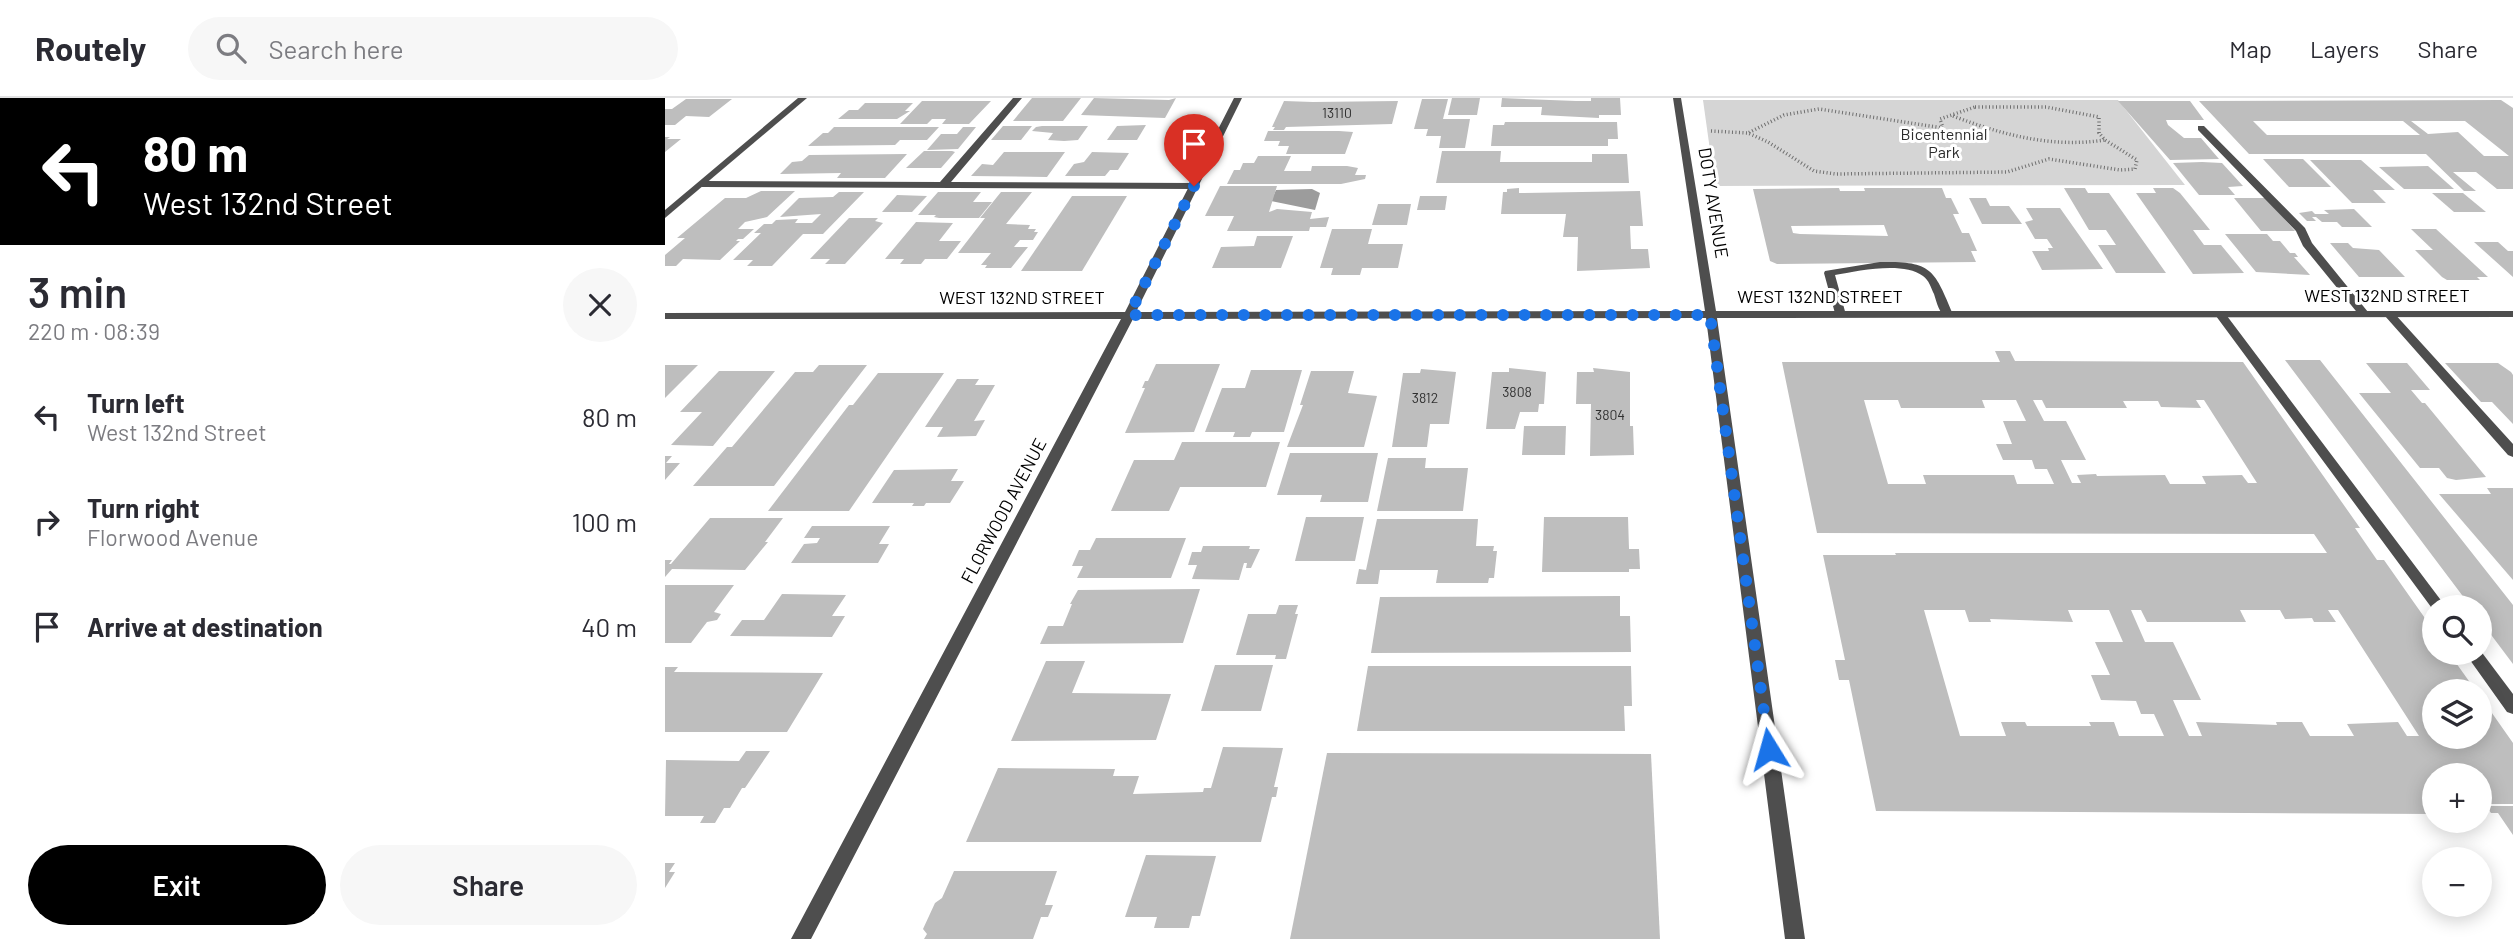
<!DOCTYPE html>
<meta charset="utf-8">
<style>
:root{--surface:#fff;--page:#f7f7f7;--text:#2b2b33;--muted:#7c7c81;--line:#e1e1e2;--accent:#000}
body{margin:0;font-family:Barlow,sans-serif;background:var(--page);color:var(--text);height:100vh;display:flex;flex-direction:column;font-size:26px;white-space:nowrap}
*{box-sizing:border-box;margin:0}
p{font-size:23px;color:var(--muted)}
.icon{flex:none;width:38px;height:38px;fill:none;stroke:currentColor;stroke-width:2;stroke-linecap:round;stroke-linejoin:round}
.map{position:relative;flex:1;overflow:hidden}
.drawer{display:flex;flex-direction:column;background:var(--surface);width:665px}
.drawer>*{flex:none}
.banner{background:#000;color:#fff;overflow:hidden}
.controls{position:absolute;left:1757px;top:497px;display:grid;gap:14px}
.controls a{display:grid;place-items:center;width:70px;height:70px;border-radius:50%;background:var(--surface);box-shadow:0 4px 18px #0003;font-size:35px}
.pin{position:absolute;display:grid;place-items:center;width:60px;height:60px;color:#fff;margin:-72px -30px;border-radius:50% 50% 50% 0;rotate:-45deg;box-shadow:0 0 7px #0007}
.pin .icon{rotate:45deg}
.me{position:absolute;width:77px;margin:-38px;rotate:352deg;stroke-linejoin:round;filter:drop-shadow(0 0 5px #0008)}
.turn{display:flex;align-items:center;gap:24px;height:147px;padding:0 28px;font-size:32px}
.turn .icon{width:91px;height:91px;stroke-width:2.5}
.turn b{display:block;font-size:49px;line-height:60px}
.round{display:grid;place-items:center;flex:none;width:74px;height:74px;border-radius:37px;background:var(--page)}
.headline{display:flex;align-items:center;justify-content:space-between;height:119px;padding:0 28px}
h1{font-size:42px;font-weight:600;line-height:52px}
.button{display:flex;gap:14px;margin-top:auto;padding:14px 28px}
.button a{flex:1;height:80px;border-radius:42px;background:var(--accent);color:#fff;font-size:28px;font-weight:600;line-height:80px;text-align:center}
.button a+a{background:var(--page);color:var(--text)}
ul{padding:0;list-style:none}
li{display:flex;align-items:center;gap:21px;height:105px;padding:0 28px}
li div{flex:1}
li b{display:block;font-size:26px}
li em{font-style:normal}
header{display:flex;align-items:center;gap:42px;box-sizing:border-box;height:98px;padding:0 35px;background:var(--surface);border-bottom:2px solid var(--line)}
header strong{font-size:33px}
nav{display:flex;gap:38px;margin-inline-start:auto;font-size:24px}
.search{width:490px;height:63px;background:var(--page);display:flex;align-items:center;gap:18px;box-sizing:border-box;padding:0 24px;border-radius:38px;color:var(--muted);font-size:26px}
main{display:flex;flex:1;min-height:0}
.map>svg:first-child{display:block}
</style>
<header>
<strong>Routely</strong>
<div class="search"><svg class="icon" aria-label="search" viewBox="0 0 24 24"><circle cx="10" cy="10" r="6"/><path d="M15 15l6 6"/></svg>Search here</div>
<nav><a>Map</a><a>Layers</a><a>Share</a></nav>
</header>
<main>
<section class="drawer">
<div class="banner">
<div class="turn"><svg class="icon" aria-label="left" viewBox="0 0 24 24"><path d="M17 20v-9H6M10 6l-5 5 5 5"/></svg><div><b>80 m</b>West 132nd Street</div></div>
</div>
<div class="headline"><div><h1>3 min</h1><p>220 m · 08:39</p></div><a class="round"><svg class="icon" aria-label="close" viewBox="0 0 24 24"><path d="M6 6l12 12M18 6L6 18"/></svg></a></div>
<ul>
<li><svg class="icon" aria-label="left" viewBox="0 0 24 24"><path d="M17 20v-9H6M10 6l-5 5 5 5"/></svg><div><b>Turn left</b><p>West 132nd Street</p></div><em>80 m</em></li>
<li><svg class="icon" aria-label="right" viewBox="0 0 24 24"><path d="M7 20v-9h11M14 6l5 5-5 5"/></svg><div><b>Turn right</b><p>Florwood Avenue</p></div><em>100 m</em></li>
<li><svg class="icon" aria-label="arrive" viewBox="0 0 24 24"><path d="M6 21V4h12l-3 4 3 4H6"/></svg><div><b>Arrive at destination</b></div><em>40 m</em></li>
</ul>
<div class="button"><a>Exit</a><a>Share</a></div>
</section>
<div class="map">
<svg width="1848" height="841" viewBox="0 0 1848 841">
<rect width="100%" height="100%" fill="#fff"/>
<polygon fill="#d5d5d5" points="1038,2 1453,2 1520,87 1050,88"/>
<polygon fill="#9c9c9c" points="647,91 655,95 650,112 606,103 611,92"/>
<g fill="#bebebe" fill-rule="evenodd">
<polygon points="367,0 416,0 398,23 348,23"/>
<polygon points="429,0 504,2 511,0 500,20 416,17"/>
<polygon points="787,0 815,0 812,17 783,17"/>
<polygon points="837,0 911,3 926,3 926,0 955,0 956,17 934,17 934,20 876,17 877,9 836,9"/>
<polygon points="21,1 67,1 44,19 21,18 10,27 0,27 0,11 7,11"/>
<polygon points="757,1 783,1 778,21 805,21 800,50 774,50 776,38 761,38 763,31 749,31"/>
<path d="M1836,2l12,8v81h-16l-21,-17h-23l23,19h-12l-38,-37h-177l-50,-53zM1588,23h150l17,14h-153zM1746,23h54l44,35h-25l-26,-24 -30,2z"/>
<polygon points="257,3 326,3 304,26 277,26 281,21 267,21 262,26 235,26"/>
<polygon points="619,3 648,4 733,3 727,26 621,29 619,32 608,32 610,29 607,29"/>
<polygon points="1453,3 1525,3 1539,22 1501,22 1503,27 1519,40 1536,40 1554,61 1505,62"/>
<polygon points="200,5 248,5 240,13 245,13 232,21 173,21 184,12 193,12"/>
<polygon points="840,24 952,24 953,41 943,41 943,48 826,48 828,27 839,27"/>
<polygon points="481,27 472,42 442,42 452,28"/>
<polygon points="338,28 367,28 356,42 326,42"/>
<polygon points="377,28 423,28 413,42 399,43 383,42 388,35 367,33 371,29"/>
<polygon points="169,29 274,29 262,42 235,42 230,47 143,48 158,35 163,35"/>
<polygon points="298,29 311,29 293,51 262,52 276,36 292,36"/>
<polygon points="603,33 674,33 688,34 680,56 621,56 624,48 613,48 615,43 599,43"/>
<polygon points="0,39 5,39 2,41 16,41 0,54"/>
<polygon points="259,53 287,53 290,54 276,70 241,70"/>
<polygon points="777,53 836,53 835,64 927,64 927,56 962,56 964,85 771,85"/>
<polygon points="339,54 400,54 382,79 306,78 317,66 328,67"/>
<polygon points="427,54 464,55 453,72 445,72 440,78 400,78 409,66 419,64"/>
<polygon points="242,56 220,80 172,80 176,75 115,76 127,64 137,63 144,57"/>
<polygon points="593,58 626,58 619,73 646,73 647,68 682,68 693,70 690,77 701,77 700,81 676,86 562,86 569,72 575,72 578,65 589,65"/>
<polygon points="1598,61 1638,61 1666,89 1624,89"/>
<polygon points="1645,62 1696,62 1730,92 1708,92 1721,105 1687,105"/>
<polygon points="1537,64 1557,65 1578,88 1563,89 1570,97 1534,97 1508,65"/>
<polygon points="1763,68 1789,91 1739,91 1714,69"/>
<polygon points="555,88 612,88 604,114 612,111 647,114 645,121 664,119 661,129 645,129 644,133 562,133 569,118 540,118"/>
<polygon points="854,90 854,95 975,93 978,128 965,128 966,151 983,151 985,170 912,173 913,139 898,139 901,116 836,116 838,94 842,94 842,91"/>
<path d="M1174,90l1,3h25l-1,-3h78l4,10h5l8,16h-6l9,19h7l8,18h-6l5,11 -199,2 -7,-3 -17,-72zM1219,127l4,11 -88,-2 -7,-1 -2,-7z"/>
<polygon points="1399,90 1420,90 1423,95 1444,95 1501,175 1451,175 1433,147 1451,147 1441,132 1424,132"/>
<polygon points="1488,90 1508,90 1515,95 1545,132 1528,132 1539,147 1556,147 1579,175 1528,176 1471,95 1491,95"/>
<polygon points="96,93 130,93 102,119 80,124 73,131 89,131 78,141 73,141 71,143 75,143 55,162 18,161 11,168 0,168 0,157 20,140 12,140 60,100 81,100"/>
<polygon points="174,94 199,94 158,136 138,136 107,168 82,168 88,162 68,162 96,135 89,135 99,126 107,126 111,122 133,121 130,125 147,125 156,116 115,119 134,100 168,99"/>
<polygon points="273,94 316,94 308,104 327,104 314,120 274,120 269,119 271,117 253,117"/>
<polygon points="336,94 367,94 341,126 365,127 363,131 371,131 369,134 373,134 368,142 355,142 349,149 363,149 346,170 320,170 322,167 316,167 326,155 293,155 320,120 315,120"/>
<polygon points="1767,95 1798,95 1821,114 1789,114"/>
<polygon points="232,97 262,98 247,114 217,114"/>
<polygon points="407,98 462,98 417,173 356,173"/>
<polygon points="755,98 782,98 780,112 752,112"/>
<polygon points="1304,100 1321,100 1325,108 1344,108 1357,126 1317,126"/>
<polygon points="1569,100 1601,100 1630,133 1596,133"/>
<polygon points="713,106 746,106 742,127 707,127"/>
<polygon points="1361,110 1395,110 1438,171 1377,172 1367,153 1384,153 1383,150 1388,150 1382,141 1370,141 1360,124 1368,122"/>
<polygon points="1689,111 1707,129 1677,129 1672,124 1657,124 1651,119 1647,119 1651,123 1642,123 1634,115 1647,113 1650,116 1664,116 1659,112"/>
<polygon points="184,120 213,120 210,123 218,125 180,166 160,166 165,161 145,161"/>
<polygon points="251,124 288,125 274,143 296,143 282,161 260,161 256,166 235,166 239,161 220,161"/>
<polygon points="667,131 707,131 703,146 738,146 733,170 697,170 695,177 666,177 668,170 655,170"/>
<polygon points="1746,131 1771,131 1823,179 1812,179 1815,182 1782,182 1777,179 1750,152 1768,152"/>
<polygon points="1560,136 1602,136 1608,143 1615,143 1625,155 1630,155 1633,159 1629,159 1645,177 1591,174"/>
<polygon points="592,138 628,138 616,170 547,170 556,149 589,148"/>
<polygon points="1809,144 1833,144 1843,153 1848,153 1848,179"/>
<polygon points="1665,145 1683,145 1688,150 1714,152 1740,179 1694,179"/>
<path d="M1330,253h15l5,10 228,1 117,166h-5l22,32h7l50,71v22h15l27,38h-42v46h46v-41l33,47v61h-33v-29h-46v39l-558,-3 -27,-131h-10l-4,-20h10l-22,-105h73l-1,-2h432l-13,-19 -497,-1 -35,-171h218zM1199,302h34l3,8h84l-3,-8h34l10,21h-23l9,23h-16l7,16h29l3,9h12l7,15h-37l-3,-9h-91l3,9h-38zM1368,302h9l4,8h81l-4,-7h35l3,6 40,1 -5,-8h8l53,83h-9l-6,-8 -40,1 4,8h-36l-5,-9 -68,1 -1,-2 -19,1 4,8h-9l-11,-23h25l-20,-39h-22zM1259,512h41l4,12h22l-1,-3 83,3 -5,-12h41l14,32h-28l15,33h-19l10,25 35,1 5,13h13l10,22h-45l-5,-14h-25l2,4h-64l-2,-4h-24l5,14h-46zM1466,512h10l6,12h99l-6,-12h40l5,9 27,-1 2,4h22l-8,-12h10l81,126h-12l-9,-14 -51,2 7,12h-44l-8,-14h-26l1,3 -81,-3 6,14h-13l-16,-36h28l-28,-58h-28z"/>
<polygon points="1620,262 1655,262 1848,507 1848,566 1815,522 1815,509 1806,509"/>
<polygon points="1701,265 1742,265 1765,292 1746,292 1757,305 1760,305 1821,379 1791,382 1782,380 1774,370 1755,370 1694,295 1726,295"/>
<polygon points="1780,265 1833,265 1846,274 1848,277 1848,326 1827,304 1816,304"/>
<polygon points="491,266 555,266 529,334 460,335 480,290 477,290 480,283 483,283"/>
<polygon points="0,267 33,267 0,300"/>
<polygon points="154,267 202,267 109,388 28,388 62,349 67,349 130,274 148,274"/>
<polygon points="844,270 881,274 879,306 874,306 873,314 855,314 850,331 821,331 827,274 844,274"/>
<polygon points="928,270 965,274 965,328 968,328 969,357 925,358 926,306 911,306 912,274 929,274"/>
<polygon points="756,271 791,274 784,326 765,326 762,349 727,349 738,275 755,275"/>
<polygon points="586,272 637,272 619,334 587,334 585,339 568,339 570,334 540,334 557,290 580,290"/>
<polygon points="54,273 110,273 48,348 6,347 37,314 15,314"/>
<polygon points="646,273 689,273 683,295 712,298 699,349 622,349 638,307 635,307"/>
<polygon points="213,275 279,275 184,413 103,413 184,307 188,307"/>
<polygon points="292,281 314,281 310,287 330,287 309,323 320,322 311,338 272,339 278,329 260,329"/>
<polygon points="859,328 901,328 900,357 857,357"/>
<polygon points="517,344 615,344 601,389 515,389 504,413 446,413 469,362 509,362"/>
<polygon points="625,355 713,355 703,404 655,404 657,397 612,397"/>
<polygon points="0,358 7,358 1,365 15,365 0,382"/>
<polygon points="723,360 761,360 760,370 803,370 798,413 712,413"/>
<polygon points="293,371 286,383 299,383 285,405 261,405 259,408 247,408 249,405 207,405 229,372"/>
<polygon points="1822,390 1848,390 1848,482 1774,396 1826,396"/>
<polygon points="641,419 699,419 690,463 630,463"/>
<polygon points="879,419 963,419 964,451 974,451 975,471 964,471 964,474 877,474"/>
<polygon points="45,420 118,420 100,444 103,444 80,472 7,471 0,479 0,462 7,462 4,466 6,466"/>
<polygon points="712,421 813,421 811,448 829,448 828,453 832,453 829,480 824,480 823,485 771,485 773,472 715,472 713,486 691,486 694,471 701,472"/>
<polygon points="147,428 225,428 214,446 224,446 213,465 126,465 139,446 152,445 155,440 139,440"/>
<polygon points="431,440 521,440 506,480 412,480 418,468 407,468 414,452 425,452"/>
<polygon points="538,448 585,448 584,451 595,451 586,470 581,470 582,465 579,465 574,482 527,481 532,467 523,467 527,454 536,454"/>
<polygon points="0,487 69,487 49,514 56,516 52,522 42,524 26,545 0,545"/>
<polygon points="535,491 518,545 375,546 383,528 398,528 407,506 405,506 413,492"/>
<polygon points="117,496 181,497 167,518 180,518 167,539 65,538 77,522 99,522"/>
<polygon points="955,498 955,518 965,518 966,554 706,555 715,499"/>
<polygon points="614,507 633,507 630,516 633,516 621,561 610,561 611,557 571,557 583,516 611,516"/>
<polygon points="381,563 420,563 407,595 506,596 491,642 346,643"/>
<polygon points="550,567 608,567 596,613 536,613"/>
<polygon points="703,568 966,568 967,608 959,608 960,633 692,633"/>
<polygon points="0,569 13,569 9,574 158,575 122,634 0,634"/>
<polygon points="558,649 618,650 609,689 613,689 611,699 607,699 596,744 301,744 333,670 450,671 448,678 474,678 468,696 538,694 539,690 546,690"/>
<polygon points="81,653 105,653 80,690 77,690 65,710 59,710 50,725 35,725 39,718 0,718 1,662 74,663"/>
<polygon points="662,655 986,656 995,841 625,841"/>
<polygon points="1821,708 1848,708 1848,737 1833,715 1826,715"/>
<polygon points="481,757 551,758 535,818 527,818 524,830 489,830 492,819 460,819"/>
<polygon points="0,765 10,765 4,774 10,774 0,790"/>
<polygon points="289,773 392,773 380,807 388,807 383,819 376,819 368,841 259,841 262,836 258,831 270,805 277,800"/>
</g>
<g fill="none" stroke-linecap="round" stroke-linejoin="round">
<g stroke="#707070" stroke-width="3.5" stroke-dasharray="1 2.5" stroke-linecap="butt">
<polygon points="1310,9 1381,9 1434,19 1434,35 1440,42 1472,62 1470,71 1455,72 1384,61 1342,74 1171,76 1149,73 1103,44 1083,35 1119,17 1154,11 1278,30 1275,21"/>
<path d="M1288,18c50,19 98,32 152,24"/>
<polyline points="1046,33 1083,35"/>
</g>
<g fill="#4e4e4e" fill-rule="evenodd">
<polygon points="348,0 357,0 286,84 529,85 534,88 529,91 37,89 32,86 37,83 275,84"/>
<polygon points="1533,28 1539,28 1640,130 1647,145 1703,214 1703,218 1695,218 1638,148 1631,133 1533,32"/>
<path d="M1215,164c52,-1 54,7 73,52l-2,2 -4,1c-8,-3 -10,-14 -13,-23 -3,-6 -5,-14 -11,-18 -20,-15 -65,-5 -88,-1l11,40 -2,2h-8l-12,-44 1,-2z"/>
<polygon points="1555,213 1559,214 1781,509 1769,509 1769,513 1551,218 1549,216"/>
<polygon points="1724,213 1728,214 1848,346 1848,359 1843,357 1720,218 1718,216"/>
<polygon points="1815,552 1848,596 1848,616 1842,614 1800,555 1815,555"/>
</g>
<g fill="#4e4e4e" fill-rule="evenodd">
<polygon points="133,0 142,0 0,120 0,112"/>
<polygon points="569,0 577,0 471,214 1040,213 1008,0 1016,0 1051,213 1848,213 1848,219 1052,220 1140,841 1120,841 1041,220 468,221 146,841 126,841 456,221 0,221 0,215 460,214"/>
</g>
</g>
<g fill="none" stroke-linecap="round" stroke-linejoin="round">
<polyline stroke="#1a73e8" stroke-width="12" stroke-dasharray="0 21.6" points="529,88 464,217 1045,217 1104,651"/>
</g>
<g text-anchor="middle" stroke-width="6" stroke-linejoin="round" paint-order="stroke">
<g font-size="14" fill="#303030">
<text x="672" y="20">13110</text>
<text x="852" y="299">3808</text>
<text x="760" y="305">3812</text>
<text x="945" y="322">3804</text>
</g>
<g font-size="16" fill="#2c2c2c" stroke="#fff">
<text x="1279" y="42">Bicentennial<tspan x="1279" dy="18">Park</tspan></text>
</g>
<g font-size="18" fill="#000" stroke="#fff">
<text transform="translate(1048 105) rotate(81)" y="6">DOTY AVENUE</text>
<text x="1722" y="204">WEST 132ND STREET</text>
<text x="1155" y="205">WEST 132ND STREET</text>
<text x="357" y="206">WEST 132ND STREET</text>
<text transform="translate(339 413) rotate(-62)" y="6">FLORWOOD AVENUE</text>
</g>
</g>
</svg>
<div class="controls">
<a><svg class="icon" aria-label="search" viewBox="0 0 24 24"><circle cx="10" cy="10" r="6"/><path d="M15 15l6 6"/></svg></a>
<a><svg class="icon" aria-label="layers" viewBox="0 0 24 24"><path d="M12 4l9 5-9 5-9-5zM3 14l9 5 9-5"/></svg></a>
<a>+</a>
<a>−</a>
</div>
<div class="pin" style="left:529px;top:88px;background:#d93025"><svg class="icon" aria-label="arrive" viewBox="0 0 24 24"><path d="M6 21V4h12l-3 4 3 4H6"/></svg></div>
<svg class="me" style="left:1104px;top:651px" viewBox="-20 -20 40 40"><path d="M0-17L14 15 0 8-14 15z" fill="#1a73e8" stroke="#fff" stroke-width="4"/></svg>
</div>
</main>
